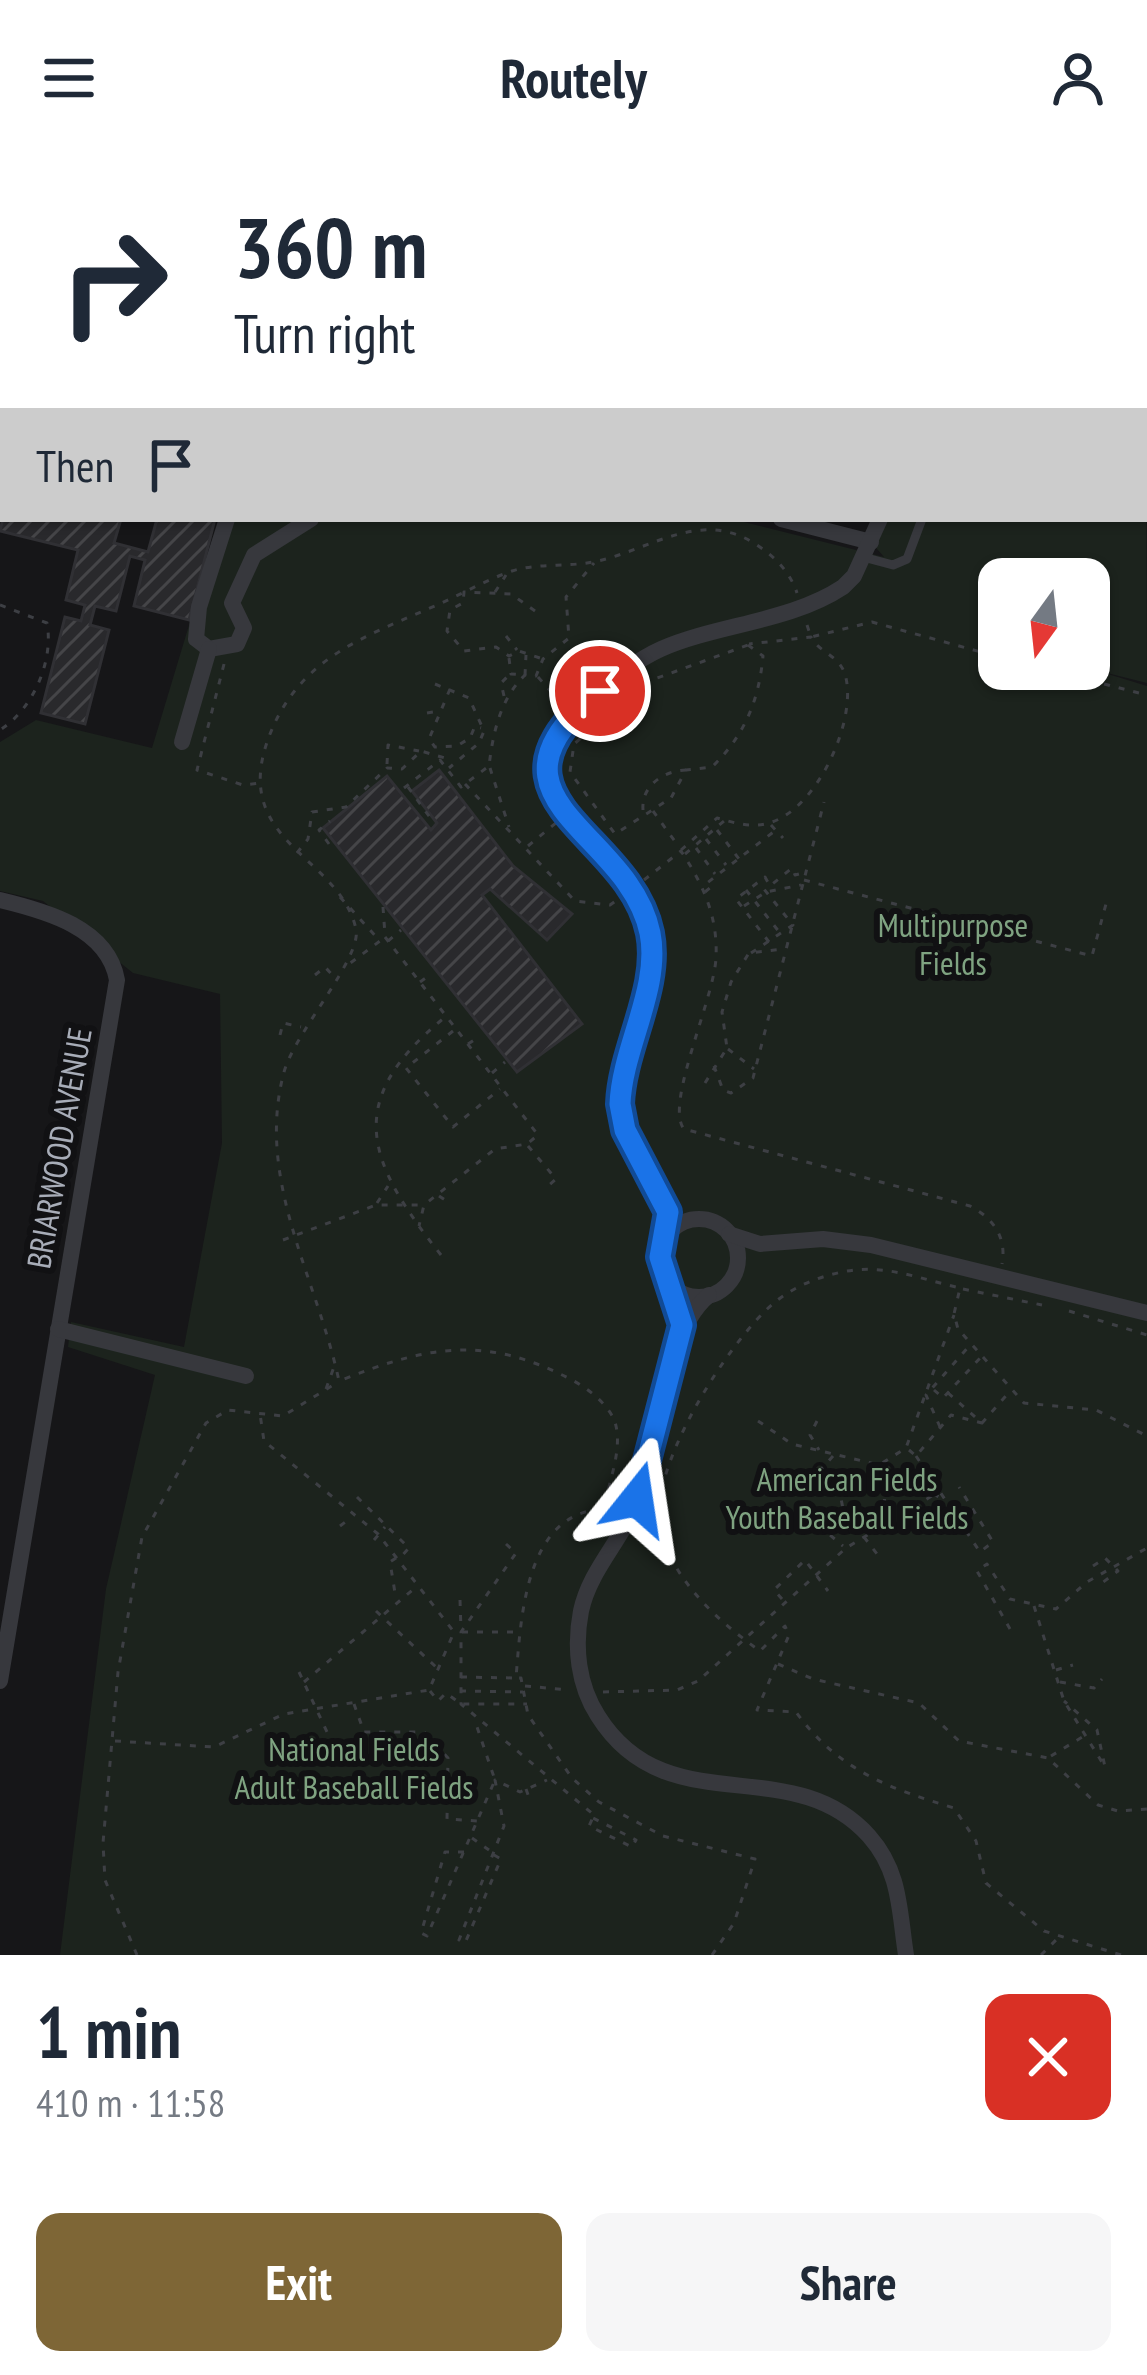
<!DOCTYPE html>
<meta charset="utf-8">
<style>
:root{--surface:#fff;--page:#f6f6f7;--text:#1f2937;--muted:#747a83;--accent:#7e6636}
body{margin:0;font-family:"PT Sans Narrow",sans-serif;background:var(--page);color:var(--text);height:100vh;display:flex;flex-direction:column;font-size:45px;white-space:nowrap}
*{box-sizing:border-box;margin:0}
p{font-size:39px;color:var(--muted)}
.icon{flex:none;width:66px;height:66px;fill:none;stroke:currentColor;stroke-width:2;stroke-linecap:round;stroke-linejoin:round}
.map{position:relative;height:1799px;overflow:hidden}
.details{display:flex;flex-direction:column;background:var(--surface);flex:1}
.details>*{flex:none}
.hud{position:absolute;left:0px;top:0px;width:1149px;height:366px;box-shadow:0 3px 9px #0004;background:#fff;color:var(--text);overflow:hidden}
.needle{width:78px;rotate:195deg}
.buttons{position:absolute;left:978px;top:402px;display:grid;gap:24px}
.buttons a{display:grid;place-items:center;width:132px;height:132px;border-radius:24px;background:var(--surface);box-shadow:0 3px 9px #0004;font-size:60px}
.pin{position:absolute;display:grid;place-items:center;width:102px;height:102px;color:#fff;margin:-51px;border:6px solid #fff;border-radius:50%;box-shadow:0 3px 12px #0007}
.me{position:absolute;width:132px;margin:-66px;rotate:15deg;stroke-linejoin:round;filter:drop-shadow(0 0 9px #0008)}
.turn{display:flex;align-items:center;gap:42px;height:252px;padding:0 36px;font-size:54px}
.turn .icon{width:156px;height:156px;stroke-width:2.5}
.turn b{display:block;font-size:84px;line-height:102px}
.then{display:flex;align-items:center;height:114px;padding:0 36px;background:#0003;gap:24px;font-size:45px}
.round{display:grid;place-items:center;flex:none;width:126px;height:126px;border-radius:24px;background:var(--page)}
.head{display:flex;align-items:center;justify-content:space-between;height:204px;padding:0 36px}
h1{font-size:72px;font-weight:700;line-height:90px}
.cta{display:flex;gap:24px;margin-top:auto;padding:24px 36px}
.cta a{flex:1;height:138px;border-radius:24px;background:var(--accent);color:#fff;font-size:48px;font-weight:700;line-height:138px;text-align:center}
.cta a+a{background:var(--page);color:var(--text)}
header{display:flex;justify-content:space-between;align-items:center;height:156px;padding:0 36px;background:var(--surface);font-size:54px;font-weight:700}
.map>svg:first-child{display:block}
</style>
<header><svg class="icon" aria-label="menu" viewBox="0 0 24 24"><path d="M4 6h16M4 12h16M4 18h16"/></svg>Routely<svg class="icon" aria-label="person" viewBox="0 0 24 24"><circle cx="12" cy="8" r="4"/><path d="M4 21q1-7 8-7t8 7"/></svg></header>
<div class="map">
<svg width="1147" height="1799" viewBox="0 0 1147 1799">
<defs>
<pattern id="building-hatch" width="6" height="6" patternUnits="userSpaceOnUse" patternTransform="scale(3)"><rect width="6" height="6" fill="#29292c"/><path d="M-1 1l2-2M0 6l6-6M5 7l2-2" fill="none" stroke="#454548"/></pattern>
</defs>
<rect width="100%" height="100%" fill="#161618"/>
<path fill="#1c231d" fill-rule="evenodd" d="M1146,215l1,312 -52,-13 52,16v1269h-1087l46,-366 49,-214 -87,-28 3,-25 113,25 38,-204 -2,-149 -87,-21 -90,-72 -43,-10v-149l36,-22 116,28 69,-229h511l152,38 -13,-15 9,-23h266zM999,423h90v90h-90z"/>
<g fill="url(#building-hatch)" stroke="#303034" stroke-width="3">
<polygon points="3,363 121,363 114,387 148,396 157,363 215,363 189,464 134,450 145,404 130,400 116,455 95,450 90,469 109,474 85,568 41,557 65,461 81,465 85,449 66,444 78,394 0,375"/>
<polygon points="439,614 513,710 572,758 547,784 490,733 482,739 582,868 517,916 323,672 387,620 431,674 437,667 412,635"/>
</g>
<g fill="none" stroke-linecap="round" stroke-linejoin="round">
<g stroke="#3d3f44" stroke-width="3" stroke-dasharray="6 9" stroke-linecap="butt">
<polyline points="495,436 506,419"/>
<path d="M0,449l47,18c7,38 -14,86 -47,107"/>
<polyline points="535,455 511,438 464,436 463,447 450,454 447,475 464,495 496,491 509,500 519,495 543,503"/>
<polyline points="807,469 811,481 872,466 999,501"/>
<polyline points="506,480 517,494"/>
<path d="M748,489l15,11c-4,45 -19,80 -51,111l-26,3 -15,28 -56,36 -45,-62 4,-28 75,-63z"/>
<polyline points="509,502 511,518 525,519 526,499"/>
<polyline points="224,508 197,614 243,629 261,627"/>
<polyline points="1046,513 1147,539"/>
<polyline points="538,521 563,549"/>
<polyline points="435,528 469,542 484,575 479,587 449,612"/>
<polyline points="450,533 429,583 435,591 457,590 470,582 475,570 481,572"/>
<polyline points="504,540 501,527 509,519"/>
<polyline points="558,543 593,516"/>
<polyline points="427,557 438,555"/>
<polyline points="387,608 388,589 419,595"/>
<polyline points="490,612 509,671"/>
<polyline points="465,628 575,745 610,749 617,744"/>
<polyline points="408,631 434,667"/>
<path d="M404,632l36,-28 21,27 28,-21c4,-33 11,-67 36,-91l11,1 7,-17 26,-21 -3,-41 28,-34"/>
<path d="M643,654c-2,-24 20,-39 43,-40"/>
<polyline points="653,655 679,691"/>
<polyline points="771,669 783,682"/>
<polyline points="717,674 739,703"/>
<polyline points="706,683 726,709"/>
<polyline points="329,688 319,674 330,665"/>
<polyline points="528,690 557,666"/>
<polyline points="696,692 715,718"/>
<path d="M681,694l36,-32c18,5 36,11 55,4 45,-15 84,-99 74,-144 -5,-23 -26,-24 -35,-41l-62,7"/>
<polyline points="297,697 308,683 312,656 346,651 387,612 402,613 421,595 445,602"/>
<polyline points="685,698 724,665"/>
<path d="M644,724l37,-29c22,33 37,66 35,106 -1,40 -52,148 -32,172l286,77c23,12 37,31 32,58"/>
<polyline points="804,724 1092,800 1106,748"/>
<polyline points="746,734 780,777"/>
<polyline points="705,736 711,731 707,727 776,674"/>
<polyline points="340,741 380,785 349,808"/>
<polyline points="744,750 766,736 801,729"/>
<polyline points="383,751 385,779"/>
<polyline points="385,781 538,979 527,988 495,993 424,1049 419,1070"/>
<polyline points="388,785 401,774"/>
<polyline points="769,786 736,743 765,721 770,730 792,712 795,719 806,716"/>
<polyline points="751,797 793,769 759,727"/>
<polyline points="315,819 325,811 335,822"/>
<polyline points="420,826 430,819"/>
<polyline points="453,875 406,912 453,971 500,933"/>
<polyline points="280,879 283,867 301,871"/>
<polyline points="468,888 477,882"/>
<polyline points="728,893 754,913"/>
<polyline points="714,910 723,934 731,937 753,922 824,646"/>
<polyline points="492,917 505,906"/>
<polyline points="705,927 727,892 722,856 731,826 749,797 784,793"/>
<polyline points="528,990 556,1023 548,1030"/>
<polyline points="439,1040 451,1048"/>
<polyline points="377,1047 388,1030"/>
<polyline points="283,1084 376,1049 424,1049"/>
<path d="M441,1099c-73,-92 -100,-153 3,-237"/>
<polyline points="963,1133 1042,1149"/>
<polyline points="1069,1155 1147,1179"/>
<polyline points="326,1233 335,1208"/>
<polyline points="934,1234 943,1242 981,1201"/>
<polyline points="948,1237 982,1267 1011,1234"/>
<polyline points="758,1265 792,1288 879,1309 906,1292 954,1159"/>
<polyline points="817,1265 810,1279 819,1294"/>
<polyline points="940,1271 926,1239 970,1189"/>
<polyline points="909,1294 916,1300 951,1259 982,1267"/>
<polyline points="833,1300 818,1317 840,1337 843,1353 824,1374 843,1390"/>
<polyline points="916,1300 980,1396 993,1386 959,1331"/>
<polyline points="880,1310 941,1342"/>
<polyline points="357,1341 409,1392 399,1403"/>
<polyline points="884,1364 885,1314"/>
<polyline points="340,1370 352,1361"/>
<polyline points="642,1374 664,1388"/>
<polyline points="864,1381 877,1398"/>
<polyline points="374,1384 385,1371"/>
<polyline points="506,1388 516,1397 461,1476 461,1548 594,1659 589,1670 632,1691 636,1684 593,1662"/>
<polyline points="396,1402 390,1406 396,1443"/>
<polyline points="1093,1410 1105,1402 1118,1415 1102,1427"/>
<polyline points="782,1443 774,1434 805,1404 828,1435"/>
<polyline points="460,1444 461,1474"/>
<polyline points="1034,1450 1064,1545 1105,1611 1097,1574 1064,1545"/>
<polyline points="376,1455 436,1511"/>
<polyline points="1010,1473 977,1415 987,1408 1010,1443 1056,1453 1087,1426 1147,1392"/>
<polyline points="462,1476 518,1476"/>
<polyline points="778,1508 813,1523 919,1547 959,1585 1048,1602 1098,1649 1118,1655 1147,1653"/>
<polyline points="1056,1514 1073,1509"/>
<polyline points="299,1516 328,1578 333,1577"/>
<polyline points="461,1521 516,1522"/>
<polyline points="304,1526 416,1431"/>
<polyline points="1060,1526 1094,1532 1102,1523"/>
<polyline points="525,1530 569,1534"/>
<polyline points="430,1535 438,1545 446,1537 461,1548 527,1548"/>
<polyline points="460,1535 523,1536"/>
<polyline points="603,1536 677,1534 698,1525 846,1392 940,1335"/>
<polyline points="354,1548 364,1576 424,1576 448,1602 447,1663 478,1665"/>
<polyline points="115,1585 214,1591 284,1558 429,1534 454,1476 378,1378 264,1285 260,1258"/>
<polyline points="1051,1600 1084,1580"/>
<polyline points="526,1633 531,1647"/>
<polyline points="472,1682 489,1694"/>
<polyline points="464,1696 445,1696 421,1777 427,1780 495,1624 476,1568"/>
<polyline points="494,1699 501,1703 465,1787 459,1784 504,1670 495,1624 520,1636 547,1624"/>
<polyline points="137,1799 105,1724 103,1687 118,1516 142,1381 206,1267 228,1254 283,1260 338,1226"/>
<path d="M712,1799l22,-32 21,-64 -92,-23 -64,-34 -27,-24 -44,-63 -7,-37h-5c5,-61 9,-166 88,-169 4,-25 18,-57 12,-83 -4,-19 -27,-37 -44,-46 -87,-46 -145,-34 -233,1 -22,-103 -84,-201 -55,-309 11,-40 78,-114 72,-143 -17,-75 -129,-86 -86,-195 31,-78 97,-98 167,-129 25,-11 49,-25 75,-34 25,-8 55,-4 81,-9 57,-11 107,-55 164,-17 18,12 33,27 40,48"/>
<polyline points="1041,1799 1057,1783"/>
<path d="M1121,1799l-77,-24 -58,-48 -10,-42 -22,-33c-66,-20 -116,-38 -158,-96l-39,-2 32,-75 -4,-9 -25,25c-42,-30 -83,-67 -99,-117 -18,-60 68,-194 114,-232 20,-16 43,-25 67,-30 42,-9 78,7 118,16l-6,26 4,15 66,74 72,7 51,26"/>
</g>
<g stroke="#37383d" stroke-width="9">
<polyline points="0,328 3,318"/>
<polyline points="863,401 893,409 907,403 922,363"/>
</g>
<g stroke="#37383d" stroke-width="16">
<polyline points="1146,3 1147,1"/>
<polyline points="0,164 3,165"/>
<polyline points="227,363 199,451 196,483 209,493 237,488 244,472 232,447 254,399 311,363"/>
<polyline points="781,363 871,386"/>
<polyline points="182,586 209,493"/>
<path d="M0,744c46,11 108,28 117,80l-117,701"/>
<circle cx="699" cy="1102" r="39"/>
<polyline points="729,1078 760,1088 823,1083 871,1089 1147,1157"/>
<path d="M667,1080c8,-50 -46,-85 -47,-135 -1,-55 38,-107 31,-162 -8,-59 -74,-100 -100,-152 -15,-31 4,-60 28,-79 26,-21 51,-45 82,-59 57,-25 129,-27 182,-62l11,-11 26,-57"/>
<path d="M709,1139c-45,37 -54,145 -71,202 -13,41 -48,71 -57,114 -7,36 -3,74 17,105 69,110 193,33 271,120 32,36 30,75 37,119"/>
<polyline points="58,1173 246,1220"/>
</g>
<g stroke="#45474d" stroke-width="24">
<polyline points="870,0 876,3"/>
<polyline points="92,3 94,0"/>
<polyline points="1146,215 1147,216"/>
<polyline points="0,261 3,252"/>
</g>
</g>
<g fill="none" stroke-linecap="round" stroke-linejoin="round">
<defs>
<path id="route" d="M600,535c-135,109 29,138 50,242 11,55 -28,115 -30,171l5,26 43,82 -8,45 22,68 -45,174"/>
</defs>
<use href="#route" stroke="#114b97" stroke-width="30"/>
<use href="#route" stroke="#1a73e8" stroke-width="21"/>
</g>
<g text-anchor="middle" stroke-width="12" stroke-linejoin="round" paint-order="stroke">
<g font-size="33" fill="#7fa381" stroke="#111113">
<text x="953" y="781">Multipurpose<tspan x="953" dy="38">Fields</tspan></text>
<text x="847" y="1335">American Fields<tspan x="847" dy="38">Youth Baseball Fields</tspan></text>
<text x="354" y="1605">National Fields<tspan x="354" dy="38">Adult Baseball Fields</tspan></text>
</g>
<g font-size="33" fill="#a8adb8" stroke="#111113">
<text transform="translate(59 992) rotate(-80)" y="12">BRIARWOOD AVENUE</text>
</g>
</g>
</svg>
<div class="buttons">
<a><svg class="needle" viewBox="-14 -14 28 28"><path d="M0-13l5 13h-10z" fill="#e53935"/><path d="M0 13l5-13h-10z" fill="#747a83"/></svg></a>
</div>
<div class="pin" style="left:600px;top:535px;background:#d93025"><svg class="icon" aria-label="arrive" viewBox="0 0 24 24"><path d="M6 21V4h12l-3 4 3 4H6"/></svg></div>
<svg class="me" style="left:637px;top:1343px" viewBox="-20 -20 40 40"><path d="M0-17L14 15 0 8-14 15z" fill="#1a73e8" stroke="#fff" stroke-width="4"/></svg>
<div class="hud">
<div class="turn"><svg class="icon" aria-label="right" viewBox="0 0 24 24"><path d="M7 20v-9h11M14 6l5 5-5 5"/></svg><div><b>360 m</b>Turn right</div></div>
<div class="then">Then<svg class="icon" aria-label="arrive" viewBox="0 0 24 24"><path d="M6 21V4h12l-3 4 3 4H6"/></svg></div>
</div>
</div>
<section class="details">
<div class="head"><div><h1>1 min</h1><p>410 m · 11:58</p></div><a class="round" style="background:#d93025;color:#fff"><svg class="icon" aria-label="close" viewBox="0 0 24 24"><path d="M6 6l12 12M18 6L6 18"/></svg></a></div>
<div class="cta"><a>Exit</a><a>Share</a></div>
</section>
